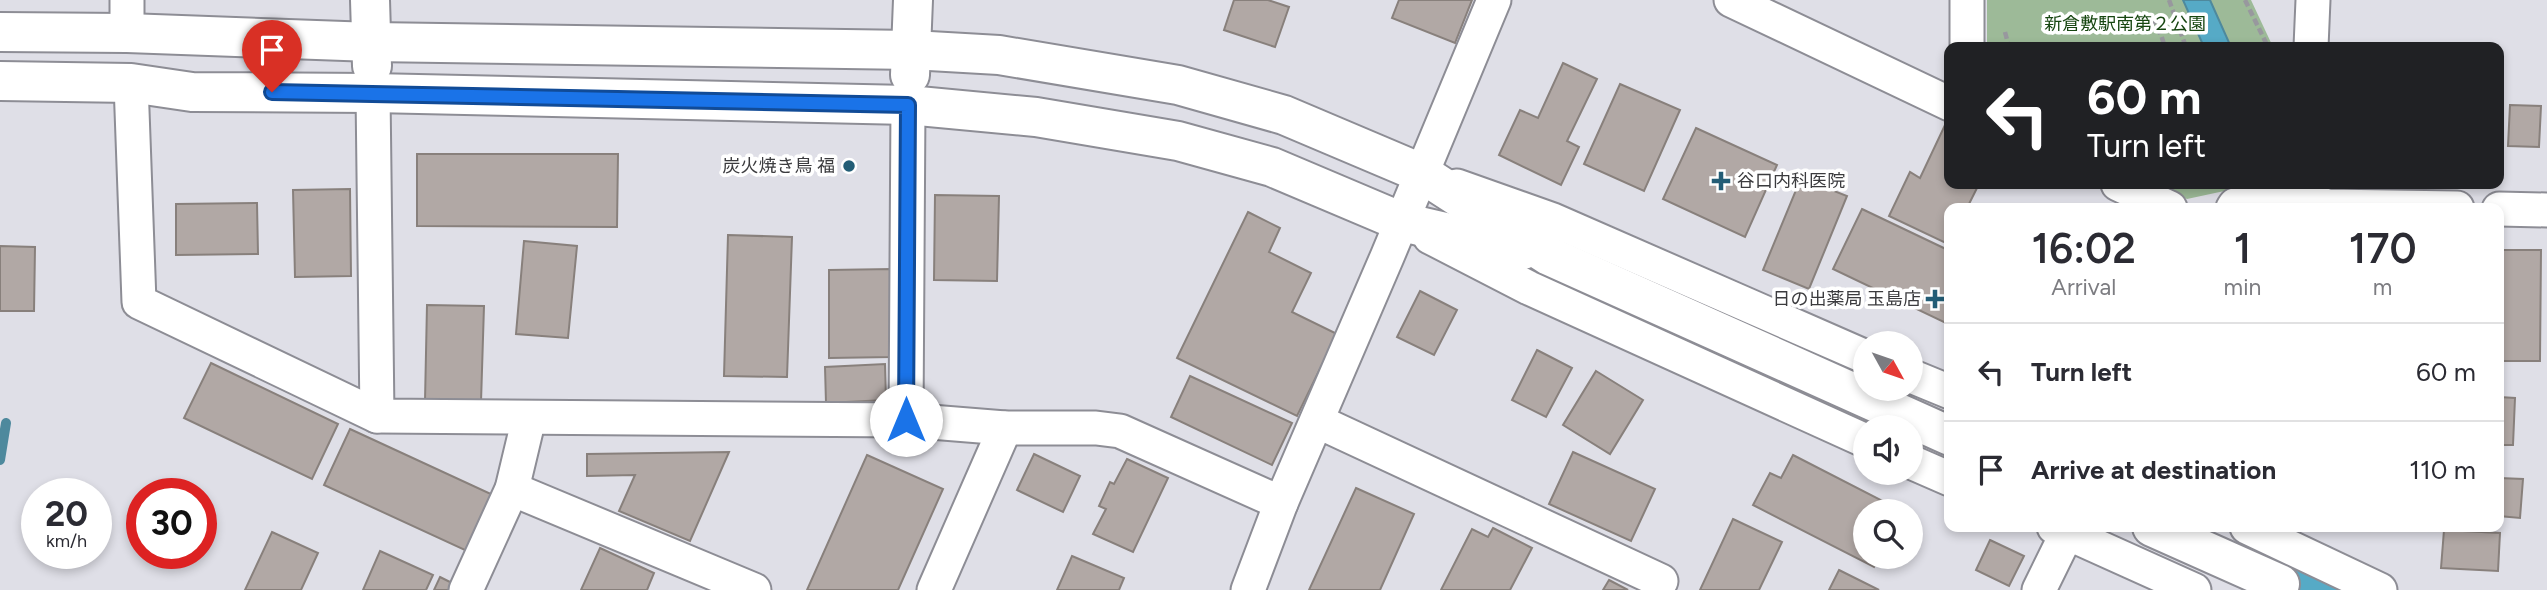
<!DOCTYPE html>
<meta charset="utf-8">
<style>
:root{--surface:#fff;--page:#f2f2f3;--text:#2b2b33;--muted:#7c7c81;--line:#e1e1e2}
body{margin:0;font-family:Figtree,"Noto Sans JP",sans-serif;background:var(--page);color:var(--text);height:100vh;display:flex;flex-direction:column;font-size:26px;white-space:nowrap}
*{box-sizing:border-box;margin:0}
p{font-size:23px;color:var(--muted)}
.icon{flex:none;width:38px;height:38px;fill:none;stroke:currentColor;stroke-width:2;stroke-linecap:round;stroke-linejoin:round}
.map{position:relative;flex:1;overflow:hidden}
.drawer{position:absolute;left:1944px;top:203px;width:560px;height:329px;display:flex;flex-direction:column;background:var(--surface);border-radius:14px;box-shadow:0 4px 10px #0003}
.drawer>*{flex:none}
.banner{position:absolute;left:1944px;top:42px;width:560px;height:147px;border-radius:14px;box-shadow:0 4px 10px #0003;background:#202124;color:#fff;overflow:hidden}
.needle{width:46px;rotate:130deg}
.tools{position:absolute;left:1853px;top:331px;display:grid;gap:14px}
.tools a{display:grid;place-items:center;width:70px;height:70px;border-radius:50%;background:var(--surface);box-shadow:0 4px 10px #0003;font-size:35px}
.speed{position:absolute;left:21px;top:478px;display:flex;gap:14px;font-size:35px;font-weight:700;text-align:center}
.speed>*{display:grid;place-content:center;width:91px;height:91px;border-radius:50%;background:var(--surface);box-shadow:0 4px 10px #0003;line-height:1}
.speed small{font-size:18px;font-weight:400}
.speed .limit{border:10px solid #d22;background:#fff;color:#111}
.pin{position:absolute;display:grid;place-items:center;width:60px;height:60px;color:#fff;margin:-72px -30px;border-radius:50% 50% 50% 0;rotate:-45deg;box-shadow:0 0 7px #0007}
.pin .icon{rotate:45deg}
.me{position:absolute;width:77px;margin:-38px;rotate:0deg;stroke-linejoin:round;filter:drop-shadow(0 0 5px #0008)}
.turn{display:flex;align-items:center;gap:24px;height:147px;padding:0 28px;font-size:32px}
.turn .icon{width:91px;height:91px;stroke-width:2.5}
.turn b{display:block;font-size:49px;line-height:60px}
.eta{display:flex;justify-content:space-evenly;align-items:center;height:119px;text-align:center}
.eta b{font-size:42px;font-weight:600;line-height:49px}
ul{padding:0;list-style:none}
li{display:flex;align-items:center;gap:21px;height:98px;padding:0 28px;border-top:2px solid var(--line)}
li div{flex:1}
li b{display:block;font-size:26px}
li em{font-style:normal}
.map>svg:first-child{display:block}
</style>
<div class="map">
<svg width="2547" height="590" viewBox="0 0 2547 590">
<rect width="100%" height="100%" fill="#dfdfe7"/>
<g fill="#9dba98">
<polygon points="1987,0 2251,0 2273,47 1987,47"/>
<polygon points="2156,184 2257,184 2187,199"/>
</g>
<polygon fill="#56aac6" stroke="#4e899d" stroke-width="2" points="2183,0 2210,0 2231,47 2204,47"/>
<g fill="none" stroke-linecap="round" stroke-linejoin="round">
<polyline stroke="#4e899d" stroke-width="10" points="0,460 6,423"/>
<polyline stroke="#56aac6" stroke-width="66" points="2316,576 2318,590"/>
</g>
<g fill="#b1a8a5" stroke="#88807c" stroke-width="2">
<polygon points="1234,0 1268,0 1289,7 1275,47 1224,30"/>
<polygon points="1399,0 1472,0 1455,43 1392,18"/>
<polygon points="1563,63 1597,79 1567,141 1579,147 1561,185 1499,155 1520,110 1538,118"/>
<polygon points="1620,84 1680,110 1644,191 1584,164"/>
<polygon points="2510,105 2541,106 2539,147 2508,146"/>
<polygon points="1945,125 1950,127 1950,184 1979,184 1967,208 1950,208 1950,245 1889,216 1910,172 1920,178"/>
<polygon points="1696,128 1777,165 1745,237 1663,199"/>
<polygon points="417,154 618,154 617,227 417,226"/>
<polygon points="1801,178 1847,196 1809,289 1763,270"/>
<polygon points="350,189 351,276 295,277 293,190"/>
<polygon points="935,195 999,196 997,281 934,280"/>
<polygon points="257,203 258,254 176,255 176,204"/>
<polygon points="1862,209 1950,251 1950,325 1833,269"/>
<polygon points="1248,212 1280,228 1269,252 1311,273 1292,312 1337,334 1297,416 1177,358"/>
<polygon points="728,235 792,237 787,377 724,376"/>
<polygon points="524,241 577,246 568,338 516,334"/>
<polygon points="0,246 35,247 34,311 0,311"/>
<polygon points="2499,250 2541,250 2540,361 2499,361"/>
<polygon points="892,269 892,357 829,358 829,270"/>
<polygon points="1420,291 1457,310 1434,355 1397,337"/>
<polygon points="427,305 484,306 481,402 425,401"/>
<polygon points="1537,350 1572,368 1546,417 1512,400"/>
<polygon points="211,363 338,424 312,479 184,418"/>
<polygon points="885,364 886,400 826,403 825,367"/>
<polygon points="1596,371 1643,400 1610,454 1563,425"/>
<polygon points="1190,376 1292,423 1272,465 1171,417"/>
<polygon points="2499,397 2515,398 2513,445 2503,445 2503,464 2499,464"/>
<polygon points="350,429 493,495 467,551 324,485"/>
<polygon points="729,452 690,541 619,511 635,475 587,476 587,454"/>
<polygon points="1573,452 1655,489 1631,541 1549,504"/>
<polygon points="1034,454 1080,476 1063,512 1017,490"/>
<polygon points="867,455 943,489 898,590 807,590"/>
<polygon points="1793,455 1902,511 1866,511 1866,556 1879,556 1874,567 1753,505 1770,473 1781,478"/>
<polygon points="1127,459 1168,478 1133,552 1093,534 1106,509 1099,506 1110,482 1114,484"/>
<polygon points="2499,478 2523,479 2520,518 2499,516"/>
<polygon points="1356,488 1414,514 1380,590 1309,590"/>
<polygon points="1733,519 1782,542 1759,590 1700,590"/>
<polygon points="1493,528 1532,548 1510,590 1441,590 1472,529 1488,537"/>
<polygon points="2444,530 2500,533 2498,571 2441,568"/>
<polygon points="272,532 318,553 301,590 245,590"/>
<polygon points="1990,540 2024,556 2009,586 1976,570"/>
<polygon points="600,548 654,573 647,590 581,590"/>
<polygon points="380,551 433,575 426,590 363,590"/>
<polygon points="1072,556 1124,578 1119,590 1057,590"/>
<polygon points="1839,570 1879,590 1829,590"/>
<polygon points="440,577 462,588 461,590 434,590"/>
<polygon points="1609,580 1628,590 1603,590"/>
</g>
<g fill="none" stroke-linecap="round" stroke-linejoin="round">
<defs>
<g id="street">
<polyline points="127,0 127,33"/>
<polyline points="1731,0 1950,104"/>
<polyline points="1967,47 1967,0"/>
<polyline points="2311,47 2313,0"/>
<polyline points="131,83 139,302 377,416 906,420 1005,428 1096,428 1120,431 1281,503"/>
<polyline points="373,93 377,416"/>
<polyline points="2118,184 2170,208"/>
<polyline points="1457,186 1553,220 1866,357"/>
<polyline points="2287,191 2327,206 2457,208"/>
<polyline points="2233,208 2235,205 2287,191 2297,184"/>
<polyline points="2499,209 2547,210"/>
<polyline points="1430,237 1529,288 1866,441"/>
<polyline points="1911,376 1950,392"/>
<polyline points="906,420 908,105"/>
<polyline points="1317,421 1661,581"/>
<polyline points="1911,462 1950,479"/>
<polyline points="512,489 754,590"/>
<polyline points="2054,527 2194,590"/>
<polyline points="2247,527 2380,590"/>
<polyline points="466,590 512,489 529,418"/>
<polyline points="934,590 1005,428"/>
<polyline points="1248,590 1281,503 1387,257 1494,0"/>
<polyline points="2039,590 2067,533"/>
</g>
<g id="secondary">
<polyline points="370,0 372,66"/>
<polyline points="0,32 127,33 372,42 912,50 999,55 1178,85 1284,115 1421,173 1549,256 1950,436"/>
<polyline points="910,75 913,0"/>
<polyline points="0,81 131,83 192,92 373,93 908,105 1036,117 1178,141 1272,167 1402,222 1523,250"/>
<polyline points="2152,527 2280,584"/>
</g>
</defs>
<use href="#street" stroke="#8d8d95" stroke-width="37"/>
<use href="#secondary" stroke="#8d8d95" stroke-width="42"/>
<g stroke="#98989e" stroke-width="4.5" stroke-dasharray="7 3.5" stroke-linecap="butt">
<polyline points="2169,0 2186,47"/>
<polyline points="2245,0 2268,47"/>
<polyline points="2151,19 2161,35 2165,47"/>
<polyline points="2005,32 2009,47"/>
</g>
<use href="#street" stroke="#fff" stroke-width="33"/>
<use href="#secondary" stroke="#fff" stroke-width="38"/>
</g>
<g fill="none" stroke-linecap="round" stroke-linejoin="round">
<defs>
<polyline id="route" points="272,92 908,105 906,420"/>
</defs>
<use href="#route" stroke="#114b97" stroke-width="18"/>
<use href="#route" stroke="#1a73e8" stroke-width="12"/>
</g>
<g fill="#235d76" stroke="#fff" stroke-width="2.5">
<circle cx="849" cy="166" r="7"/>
<path d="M1717.5 170.5h7v7h7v7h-7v7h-7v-7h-7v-7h7z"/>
<path d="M1931.5 288.5h7v7h7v7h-7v7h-7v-7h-7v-7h7z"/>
</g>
<g text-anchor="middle" stroke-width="7" stroke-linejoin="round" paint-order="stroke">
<g font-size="18" fill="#174611" stroke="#fff">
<text x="2125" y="30">新倉敷駅南第２公園</text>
</g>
<g font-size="18" fill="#3b3b3e" stroke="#fff" text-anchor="end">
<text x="835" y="172">炭火焼き鳥 福</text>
<text x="1737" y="187" text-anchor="start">谷口内科医院</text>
<text x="1921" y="305">日の出薬局 玉島店</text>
</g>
</g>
</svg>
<div class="tools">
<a><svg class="needle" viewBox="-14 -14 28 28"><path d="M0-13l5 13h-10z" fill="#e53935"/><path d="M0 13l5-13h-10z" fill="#7c7c81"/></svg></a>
<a><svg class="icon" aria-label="sound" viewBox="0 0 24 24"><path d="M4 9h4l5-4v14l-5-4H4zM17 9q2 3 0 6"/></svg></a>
<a><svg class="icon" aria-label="search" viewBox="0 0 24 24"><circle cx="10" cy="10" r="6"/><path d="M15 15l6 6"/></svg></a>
</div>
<div class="speed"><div>20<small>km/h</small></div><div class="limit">30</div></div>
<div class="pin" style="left:272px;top:92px;background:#d93025"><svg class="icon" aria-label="arrive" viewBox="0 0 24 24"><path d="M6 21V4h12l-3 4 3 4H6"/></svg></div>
<svg class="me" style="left:906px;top:420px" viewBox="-20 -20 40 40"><circle r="19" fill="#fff"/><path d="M0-13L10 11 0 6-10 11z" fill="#1a73e8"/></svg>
<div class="banner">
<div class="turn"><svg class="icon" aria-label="left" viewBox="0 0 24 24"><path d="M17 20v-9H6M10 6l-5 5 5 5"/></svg><div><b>60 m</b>Turn left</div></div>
</div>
<section class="drawer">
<div class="eta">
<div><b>16:02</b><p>Arrival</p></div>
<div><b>1</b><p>min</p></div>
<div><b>170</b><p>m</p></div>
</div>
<ul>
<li><svg class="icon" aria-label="left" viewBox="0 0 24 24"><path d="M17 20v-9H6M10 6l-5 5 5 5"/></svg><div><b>Turn left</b></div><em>60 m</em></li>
<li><svg class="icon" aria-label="arrive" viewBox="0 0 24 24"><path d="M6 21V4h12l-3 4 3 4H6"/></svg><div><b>Arrive at destination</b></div><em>110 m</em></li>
</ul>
</section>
</div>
